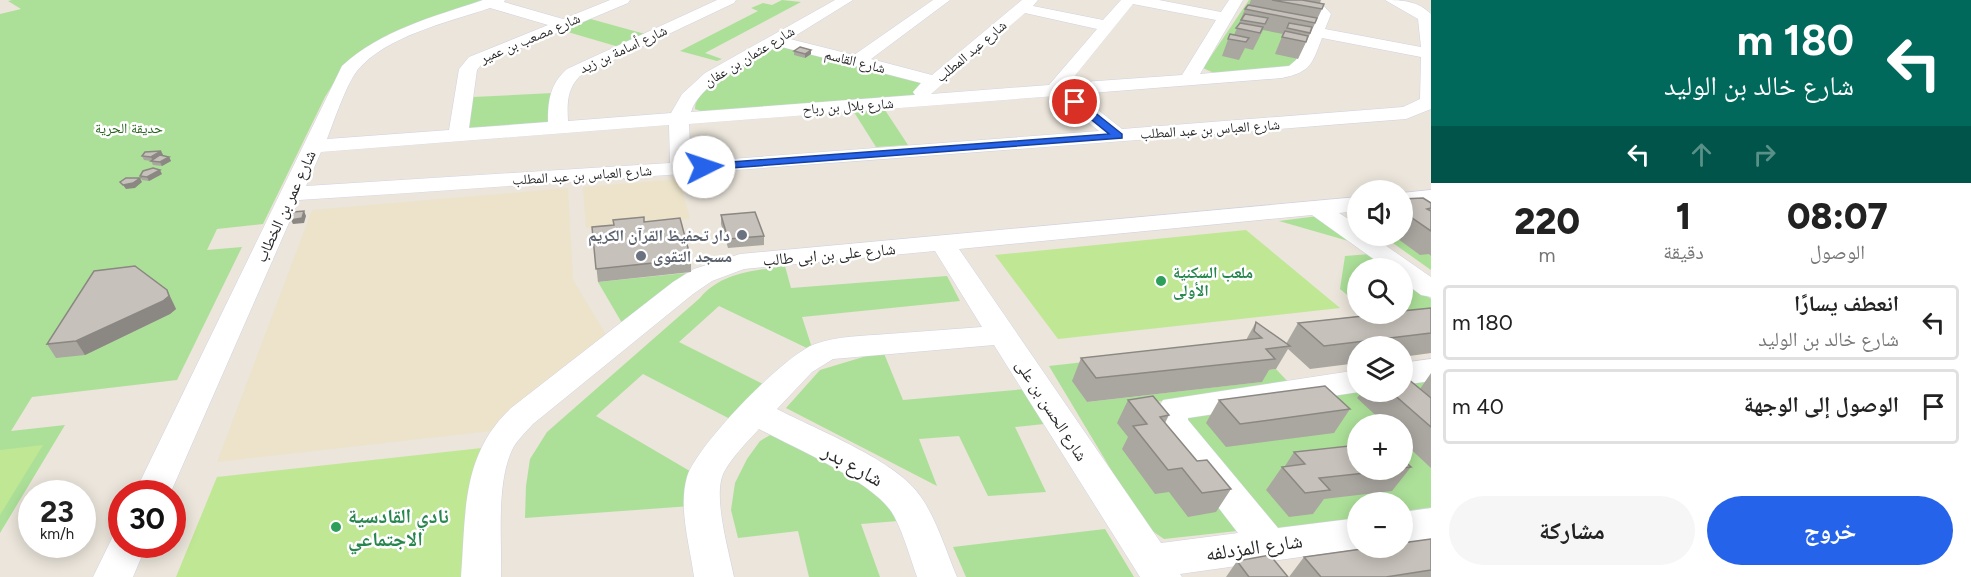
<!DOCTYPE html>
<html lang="ar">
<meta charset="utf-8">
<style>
:root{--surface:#fff;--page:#f6f6f6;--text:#222;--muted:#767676;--line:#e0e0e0;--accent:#2563eb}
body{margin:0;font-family:Figtree,"Noto Naskh Arabic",sans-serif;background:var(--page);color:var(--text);direction:rtl;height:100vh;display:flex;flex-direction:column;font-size:22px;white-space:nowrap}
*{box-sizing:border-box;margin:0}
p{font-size:20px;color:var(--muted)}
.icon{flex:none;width:33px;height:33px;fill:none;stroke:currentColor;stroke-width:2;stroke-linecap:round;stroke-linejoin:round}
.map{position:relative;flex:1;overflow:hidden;direction:ltr}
.side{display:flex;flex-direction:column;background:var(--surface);width:540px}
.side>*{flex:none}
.top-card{background:#00695c;color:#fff;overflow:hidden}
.controls{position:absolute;left:1347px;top:180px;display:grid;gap:12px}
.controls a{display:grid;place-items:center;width:66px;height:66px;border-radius:50%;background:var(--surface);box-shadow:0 3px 15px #0003;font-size:30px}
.speed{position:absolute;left:18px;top:480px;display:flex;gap:12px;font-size:30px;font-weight:700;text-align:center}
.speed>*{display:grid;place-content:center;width:78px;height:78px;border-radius:50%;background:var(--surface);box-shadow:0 3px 15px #0003;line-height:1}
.speed small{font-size:15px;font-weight:400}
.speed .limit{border:9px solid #d22;background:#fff;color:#111}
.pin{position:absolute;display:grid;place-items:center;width:51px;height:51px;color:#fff;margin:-26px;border:3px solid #fff;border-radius:50%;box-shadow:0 2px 6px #0007}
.me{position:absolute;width:66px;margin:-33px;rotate:86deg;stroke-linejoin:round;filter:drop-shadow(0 0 4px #0008)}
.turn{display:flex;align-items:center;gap:21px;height:126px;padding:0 18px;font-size:27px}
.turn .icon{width:78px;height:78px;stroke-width:2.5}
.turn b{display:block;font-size:42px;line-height:51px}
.lanes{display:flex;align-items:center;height:57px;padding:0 18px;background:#0003;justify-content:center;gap:30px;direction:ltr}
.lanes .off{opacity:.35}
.eta{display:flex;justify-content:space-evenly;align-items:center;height:102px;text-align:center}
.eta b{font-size:36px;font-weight:800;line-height:42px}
.action{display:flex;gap:12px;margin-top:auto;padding:12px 18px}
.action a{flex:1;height:69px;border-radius:36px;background:var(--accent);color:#fff;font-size:24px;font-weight:800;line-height:69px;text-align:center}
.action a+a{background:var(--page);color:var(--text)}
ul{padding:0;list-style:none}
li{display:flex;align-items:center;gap:18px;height:75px;margin:0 12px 9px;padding:0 6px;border:3px solid var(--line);border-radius:6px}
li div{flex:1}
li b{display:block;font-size:22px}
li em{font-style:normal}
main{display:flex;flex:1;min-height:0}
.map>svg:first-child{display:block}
</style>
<main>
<section class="side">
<div class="top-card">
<div class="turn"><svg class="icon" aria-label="left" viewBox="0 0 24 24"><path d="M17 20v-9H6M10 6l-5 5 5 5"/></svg><div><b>180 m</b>شارع خالد بن الوليد</div></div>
<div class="lanes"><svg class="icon" aria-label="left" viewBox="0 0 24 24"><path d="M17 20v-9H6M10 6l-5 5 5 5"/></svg><svg class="icon off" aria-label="ahead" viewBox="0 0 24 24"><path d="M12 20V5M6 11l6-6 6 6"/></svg><svg class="icon off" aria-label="right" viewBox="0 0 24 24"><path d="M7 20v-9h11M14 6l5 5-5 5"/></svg></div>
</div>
<div class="eta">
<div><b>08:07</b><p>الوصول</p></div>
<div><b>1</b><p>دقيقة</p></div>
<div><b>220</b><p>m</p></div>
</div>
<ul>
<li><svg class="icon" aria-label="left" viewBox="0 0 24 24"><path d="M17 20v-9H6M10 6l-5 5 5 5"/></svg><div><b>انعطف يسارًا</b><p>شارع خالد بن الوليد</p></div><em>180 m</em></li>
<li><svg class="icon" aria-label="arrive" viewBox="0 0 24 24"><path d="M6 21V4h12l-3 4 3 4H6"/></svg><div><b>الوصول إلى الوجهة</b></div><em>40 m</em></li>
</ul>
<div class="action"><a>خروج</a><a>مشاركة</a></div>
</section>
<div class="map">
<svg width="1431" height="577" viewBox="0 0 1431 577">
<rect width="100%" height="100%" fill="#ebe5db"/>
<g fill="#ece3ca">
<polygon points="679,179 690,219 586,228 583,187"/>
<polygon points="568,188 573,280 607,336 491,431 217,462 312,210"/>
</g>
<g fill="#ace098" fill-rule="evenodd">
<polygon points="12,0 490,0 397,33 336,79 325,97 263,224 217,229 207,250 242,247 177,380 32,397 11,431 65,425 0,533 0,14 21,9 8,1"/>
<polygon points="782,0 801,2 705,53 722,59 717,61 680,51 758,11 751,8 763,3 772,5"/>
<polygon points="1249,0 1304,0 1303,67 1216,74 1203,68"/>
<polygon points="587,18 645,34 619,47 561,30"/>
<path d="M780,43l141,35 2,9 -8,8 -15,4 -197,13 -8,-3c-1,-24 66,-55 85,-66z"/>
<polygon points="553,93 550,123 468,128 473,97"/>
<polygon points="883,107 908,145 876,147 852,109"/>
<polygon points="1431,209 1431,270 1383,236 1402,236"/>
<polygon points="1318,216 1359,244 1279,221"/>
<polygon points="1370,254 1390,268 1358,268 1357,303 1340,289 1345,256"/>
<path d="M785,266l6,22 156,-12 13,25 -158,16 11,34 -94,-45 -40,36 88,44 -33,35 -91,-47 -47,42 104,61 -9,29 -166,12 1,-32 4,-27 17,-27 153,-134c22,-26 54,-27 85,-32z"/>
<polygon points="686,273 622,323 598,282"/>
<polygon points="1402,278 1431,299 1431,309 1403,312"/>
<polygon points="1244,344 1073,381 1087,402 1261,382 1253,372 1276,369 1290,384 1147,403 1237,531 1164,539 1151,530 1137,513 1049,366"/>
<polygon points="883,351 903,400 1025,389 1044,424 1015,427 1046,492 988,496 959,436 919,439 937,486 786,408 820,370"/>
<path d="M1431,378v135l-28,4 -1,-15h-44l-1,22 -77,11 -104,-126 182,-17h44l1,-10zM1358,424h44v46h-44z"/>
<polygon points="779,430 896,493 910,520 861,524 880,577 809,577 798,531 738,538 731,510 735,483 747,459 760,441"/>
<polygon points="1105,529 1134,577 966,577 953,547"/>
</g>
<g fill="#bfe794">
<polygon points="1246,230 1340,308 1058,339 995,255"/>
<polygon points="43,445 0,515 0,450"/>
<polygon points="482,448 470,577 176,577 217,477"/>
</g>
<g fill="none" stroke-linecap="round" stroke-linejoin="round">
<defs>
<g id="minor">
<path d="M483,0h22l-1,2 59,17 47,-19h20l-2,3 -147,62 -4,5 -8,58 79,-6c0,-22 2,-38 19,-53l150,-69h19l-2,3 -154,73c-13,13 -13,27 -12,45l103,-8 11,-19 23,-21 130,-73h18l-63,39 64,16 79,-55h17l-79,59 61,16 90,-75h16l-5,6 70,14 18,-20h38l62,12 8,-12h14l-43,74 89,-8 7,-6 19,-46 -18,-14c16,0 23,0 34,14l-6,15 96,18 -3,-28 -33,-19c18,0 33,1 46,14v95l-25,10c-369,29 -737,57 -1107,81l-129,294h-36l208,-428c39,-36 91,-49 141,-66zM1133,4l83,16 -34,55 -113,8zM490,8l58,17 -79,32 -10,12 -10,61 -122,9c7,-18 19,-54 30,-68 28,-35 92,-49 133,-63zM1025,13l72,16 -48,56 -118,9zM1322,38l99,19 -1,42 -17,8 -281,22 -44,-35 204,-16c29,-6 30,-14 40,-40zM778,46l143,37 -8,9 2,3 -224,17c9,-30 61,-51 87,-66zM1056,96l43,35 -408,31 -2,-38zM669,125l1,38 -364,23 15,-34z"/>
<polygon points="1431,190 1431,204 1402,207 1402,193"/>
<path d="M1358,197v14l-19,2 19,12v11h14l59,41v20l-10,-2 -19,-14v-13h-16l-74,-53 -353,34 202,294 77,-10 -74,-96c-8,-15 -11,-22 -1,-37l195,-30v22h1l-171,26v2l90,108 80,-10v30h7l-185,26 2,3h-42l-146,-232 -161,14 -21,13 -35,37c40,21 121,52 144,88 16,23 25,54 36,80h-40c-7,-20 -13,-42 -23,-61 -17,-33 -100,-68 -135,-87 -12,13 -26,27 -35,43 -12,23 5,79 10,105h-40c-4,-31 -16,-69 -7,-100 9,-31 97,-122 128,-133 23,-8 47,-8 72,-10 32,-2 64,-5 95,-7l-47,-76 -191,18 -32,12 -19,13 -160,130c-7,8 -16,16 -21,26 -16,35 -10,89 -11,127h-40c5,-64 0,-122 50,-169l162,-126 21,-13 46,-15z"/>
<polygon points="1431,359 1431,381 1402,385 1402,363"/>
<polygon points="1431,508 1431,540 1402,544 1402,512"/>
<polygon points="122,530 122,544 147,544 133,577 93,577 115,532"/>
</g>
</defs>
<use href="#minor" stroke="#d0d2e1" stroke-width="1"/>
<use href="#minor" fill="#fff" fill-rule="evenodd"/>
</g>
<g fill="#aaa6a0">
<polygon points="1251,0 1321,0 1320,3 1322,9 1298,59 1275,54 1283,34 1263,30 1253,50 1245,48 1239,60 1222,56 1230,34 1234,35 1245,9 1249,5"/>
<polygon points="811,50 811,54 805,58 794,55 794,51"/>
<polygon points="161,151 163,155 162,155 169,157 171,161 162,166 153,165 151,161 144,160 142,156"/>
<polygon points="162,174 149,181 142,180 140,176"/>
<polygon points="1402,199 1431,203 1431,256 1429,254 1420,255 1394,236 1402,236"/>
<polygon points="721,215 764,236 764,245 728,248 721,224"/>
<polygon points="644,222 691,259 691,272 598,282 592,227"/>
<polygon points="167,290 176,309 170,314 85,355 56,358 47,344"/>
<polygon points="1431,308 1431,353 1402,357 1402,346 1358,346 1358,363 1310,369 1288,349 1276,369 1269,370 1262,382 1087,402 1072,381 1081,358 1246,340 1256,322 1286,344 1298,323"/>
<polygon points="1431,373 1431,468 1402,441 1402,424 1385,424 1357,398 1362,392 1402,392 1420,389"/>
<polygon points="1128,400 1169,415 1165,423 1197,461 1231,489 1216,512 1188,517 1169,492 1155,494 1122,449 1128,437 1117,423"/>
<polygon points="1219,400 1350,409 1334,433 1226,447 1206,423"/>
<polygon points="1294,452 1358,470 1402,470 1402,459 1411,467 1392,491 1324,499 1313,514 1289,517 1266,490 1282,467 1285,466"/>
<polygon points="1431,539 1431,577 1289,577 1304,557"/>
<polygon points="1237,561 1288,577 1226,577"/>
</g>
<g fill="#8b8782">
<polygon points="811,50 811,54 805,58 805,54"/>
<polygon points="161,151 163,155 153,161 151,157"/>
<polygon points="169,157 171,161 162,166 160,162"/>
<polygon points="160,170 162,174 149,181 147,177"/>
<polygon points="140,178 142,182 135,188 126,189 123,185"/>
<polygon points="304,211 306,216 304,223 293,224 291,220"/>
<polygon points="167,290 176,309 170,314 85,355 76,341"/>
</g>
<g fill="#c6c1ba" stroke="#8b8782" stroke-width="1.5">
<polygon points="1272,0 1302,0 1324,4 1322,9"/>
<polygon points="1248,5 1317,18 1315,23 1245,9"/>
<polygon points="1245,14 1268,18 1265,24 1241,20"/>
<polygon points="1240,23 1263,27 1260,33 1236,28"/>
<polygon points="1289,23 1312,27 1310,33 1287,28"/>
<polygon points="1285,31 1308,36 1306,42 1282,37"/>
<polygon points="1230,34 1249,38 1246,42 1228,39"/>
<polygon points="800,47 811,50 805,54 794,51"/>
<polygon points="161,151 151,157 142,156 145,152"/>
<polygon points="160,155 169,157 160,162 151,161"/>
<polygon points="153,168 160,170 147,177 140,176 143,171"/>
<polygon points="126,178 140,178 133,183 123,185 120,182"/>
<polygon points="1423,198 1431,203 1431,208 1427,209 1431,211 1431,231 1402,211 1410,210 1402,205 1402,199"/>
<polygon points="304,211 302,218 291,220 293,212"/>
<polygon points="755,212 764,236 728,239 721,215"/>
<polygon points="644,217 644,222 680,218 691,259 596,269 592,227 614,225 613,220"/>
<polygon points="135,266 167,290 169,296 163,301 76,341 47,344 94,271"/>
<polygon points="1431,308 1431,333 1324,346 1298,323 1382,314 1402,314 1402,311"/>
<polygon points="1256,322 1290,346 1266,349 1275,359 1096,378 1081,358 1262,338 1254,331"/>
<polygon points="1402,374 1431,398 1431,427 1391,392 1402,392"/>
<polygon points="1325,386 1350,409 1240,424 1219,400"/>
<polygon points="1153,396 1169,415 1160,417 1197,461 1207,460 1231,489 1202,493 1182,468 1168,470 1133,426 1147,424 1128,400"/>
<polygon points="1358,445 1358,470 1393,470 1319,478 1330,490 1305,493 1282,467 1305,464 1294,452"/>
<polygon points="1402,459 1411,467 1402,468"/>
<polygon points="1431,539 1431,570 1386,577 1321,577 1304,557 1369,548 1402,548 1402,543"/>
<polygon points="1270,555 1288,577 1249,577 1237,561"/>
</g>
<polygon fill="#2563eb" stroke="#184099" stroke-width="1.5" points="1072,100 1079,100 1122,134 1122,138 704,170 698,167 704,164 1109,134 1072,104"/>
<g fill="#6b7280" stroke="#fff" stroke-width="2">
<circle cx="742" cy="235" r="6"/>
<circle cx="641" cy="256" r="6"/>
</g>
<g fill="#2e9e5b" stroke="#fff" stroke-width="2">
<circle cx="1161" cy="281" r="6"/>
<circle cx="336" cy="527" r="6"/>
</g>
<g text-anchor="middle" stroke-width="5" stroke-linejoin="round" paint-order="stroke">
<g font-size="14" fill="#292929" stroke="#fff">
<text transform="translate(530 38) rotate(-23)" y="5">شارع مصعب بن عمير</text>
<text transform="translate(623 49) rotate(-25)" y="5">شارع أسامة بن زيد</text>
<text transform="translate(971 51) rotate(-40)" y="5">شارع عبد المطلب</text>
<text transform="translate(749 56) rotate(-31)" y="5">شارع عثمان بن عفان</text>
<text transform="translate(855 61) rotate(14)" y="5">شارع القاسم</text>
<text transform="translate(848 106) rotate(-4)" y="5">شارع بلال بن رباح</text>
<text transform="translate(1210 129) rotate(-4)" y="5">شارع العباس بن عبد المطلب</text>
<text transform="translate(582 175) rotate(-4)" y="5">شارع العباس بن عبد المطلب</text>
</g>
<g font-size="14" fill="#26631b" stroke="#fff">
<text x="129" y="133">حديقة الحرية</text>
</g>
<g font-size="16" fill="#292929" stroke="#fff">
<text transform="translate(285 206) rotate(-65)" y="6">شارع عمر بن الخطاب</text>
<text transform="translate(829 254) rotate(-5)" y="6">شارع على بن ابى طالب</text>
<text transform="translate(1052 410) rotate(57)" y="6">شارع الحسن بن على</text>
</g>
<g font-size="16" font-weight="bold" fill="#5b616d" stroke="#fff" text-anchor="end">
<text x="730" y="241">دار تحفيظ القرآن الكريم</text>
<text x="653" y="262" text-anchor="start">مسجد التقوى</text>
</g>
<g font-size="16" font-weight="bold" fill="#27864d" stroke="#fff" text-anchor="start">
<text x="1173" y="278">ملعب السكنية<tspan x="1173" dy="18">الأولى</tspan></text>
</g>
<g font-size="20" fill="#292929" stroke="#fff">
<text transform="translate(853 465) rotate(29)" y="7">شارع بدر</text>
<text transform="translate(1254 547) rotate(-8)" y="7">شارع المزدلفه</text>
</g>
<g font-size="20" font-weight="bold" fill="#27864d" stroke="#fff" text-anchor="start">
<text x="348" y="523">نادي القادسية<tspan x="348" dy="23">الاجتماعي</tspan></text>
</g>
</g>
</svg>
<div class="controls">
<a><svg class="icon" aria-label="sound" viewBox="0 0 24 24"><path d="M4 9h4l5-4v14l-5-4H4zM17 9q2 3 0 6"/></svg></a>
<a><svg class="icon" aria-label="search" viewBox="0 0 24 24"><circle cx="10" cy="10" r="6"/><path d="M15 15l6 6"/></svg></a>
<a><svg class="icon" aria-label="layers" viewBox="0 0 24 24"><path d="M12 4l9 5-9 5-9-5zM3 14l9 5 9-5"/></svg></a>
<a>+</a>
<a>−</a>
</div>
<div class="speed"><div>23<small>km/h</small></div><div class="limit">30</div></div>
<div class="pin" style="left:1075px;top:102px;background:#d93025"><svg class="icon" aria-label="arrive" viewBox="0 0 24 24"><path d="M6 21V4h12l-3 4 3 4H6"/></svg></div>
<svg class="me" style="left:704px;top:167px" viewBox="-20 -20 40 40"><circle r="19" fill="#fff"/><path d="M0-13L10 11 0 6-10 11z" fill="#2563eb"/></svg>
</div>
</main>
